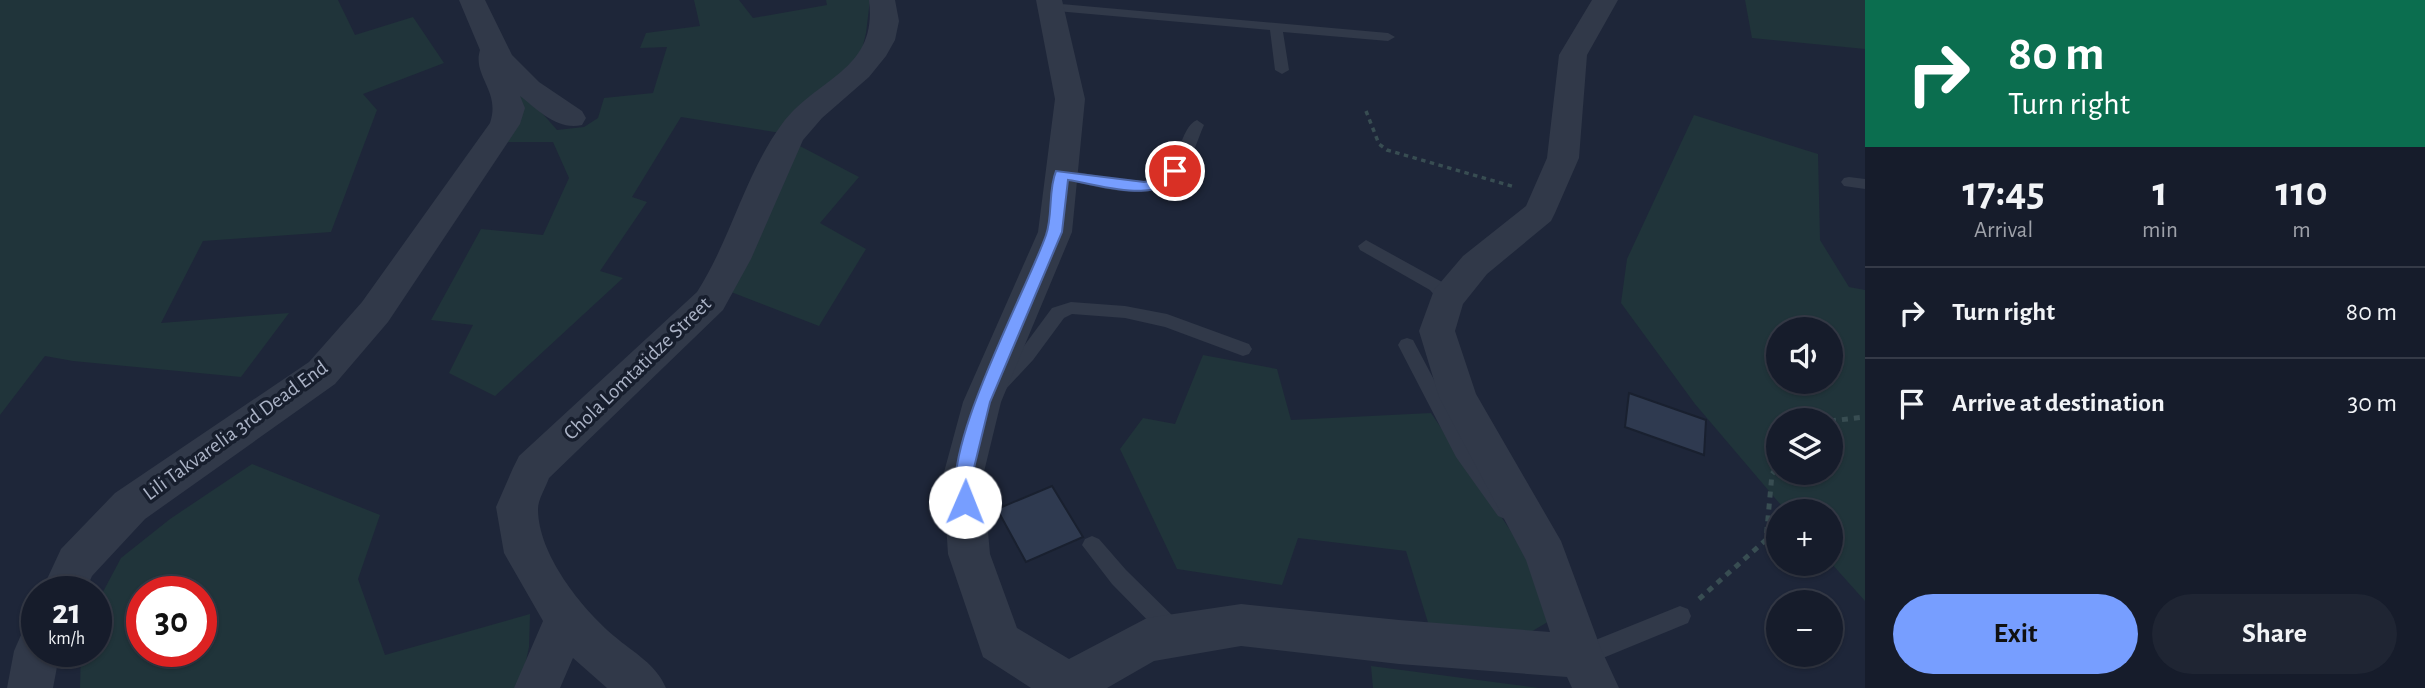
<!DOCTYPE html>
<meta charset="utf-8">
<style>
:root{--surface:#161c2b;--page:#1f2533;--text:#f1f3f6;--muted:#9ea1a9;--line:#353a47;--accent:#779eff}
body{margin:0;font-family:"Alegreya Sans",sans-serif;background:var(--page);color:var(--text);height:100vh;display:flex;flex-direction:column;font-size:26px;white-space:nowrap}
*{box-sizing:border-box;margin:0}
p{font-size:23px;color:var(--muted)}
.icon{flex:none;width:38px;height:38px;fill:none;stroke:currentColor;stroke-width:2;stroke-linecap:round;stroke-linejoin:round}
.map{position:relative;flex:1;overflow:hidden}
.side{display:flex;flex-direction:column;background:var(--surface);width:560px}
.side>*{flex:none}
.hud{background:#0b6e4f;color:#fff;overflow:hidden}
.tools{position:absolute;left:1766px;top:317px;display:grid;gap:14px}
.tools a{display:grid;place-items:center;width:77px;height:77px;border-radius:50%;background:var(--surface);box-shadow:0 2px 5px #0004,0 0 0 2px var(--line);font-size:35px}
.speed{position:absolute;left:21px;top:576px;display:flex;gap:14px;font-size:35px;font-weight:700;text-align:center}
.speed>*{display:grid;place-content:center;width:91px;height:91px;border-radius:50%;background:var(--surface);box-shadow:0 2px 5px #0004,0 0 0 2px var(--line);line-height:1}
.speed small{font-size:18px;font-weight:400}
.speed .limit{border:10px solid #d22;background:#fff;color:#111}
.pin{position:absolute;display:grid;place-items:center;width:60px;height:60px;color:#fff;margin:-30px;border:4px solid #fff;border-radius:50%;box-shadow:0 2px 7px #0007}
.me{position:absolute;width:77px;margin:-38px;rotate:1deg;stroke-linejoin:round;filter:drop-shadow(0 0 5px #0008)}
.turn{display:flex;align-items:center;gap:24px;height:147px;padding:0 28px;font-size:32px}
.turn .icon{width:91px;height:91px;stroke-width:2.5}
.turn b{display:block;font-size:49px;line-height:60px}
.eta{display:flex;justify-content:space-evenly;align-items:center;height:119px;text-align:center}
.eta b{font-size:42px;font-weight:700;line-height:49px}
.cta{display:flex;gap:14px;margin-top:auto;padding:14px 28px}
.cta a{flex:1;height:80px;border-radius:42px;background:var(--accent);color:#111;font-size:28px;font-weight:700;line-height:80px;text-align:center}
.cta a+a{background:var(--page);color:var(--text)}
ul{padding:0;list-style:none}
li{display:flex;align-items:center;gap:21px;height:91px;padding:0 28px;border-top:2px solid var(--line)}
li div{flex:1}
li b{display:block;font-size:26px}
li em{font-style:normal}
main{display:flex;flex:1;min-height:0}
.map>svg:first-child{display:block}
</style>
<main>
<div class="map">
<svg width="1865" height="688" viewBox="0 0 1865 688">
<rect width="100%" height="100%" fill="#1e2639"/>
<g fill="#20343a" fill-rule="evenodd">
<polygon points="0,0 338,0 355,35 413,17 444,63 363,94 377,110 331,232 203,241 161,323 289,313 241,377 73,361 45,356 0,415"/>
<polygon points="694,0 739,0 753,18 827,5 826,0 870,0 866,33 860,58 781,133 681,117 632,197 647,202 600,271 623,278 495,396 449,373 473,325 431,320 481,229 543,235 569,178 553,142 503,142 506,72 557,130 584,127 598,118 604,98 653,93 667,47 640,48 646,33 700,26"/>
<polygon points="1745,0 1865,0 1865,49 1752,38"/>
<path d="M1694,115l124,39 2,86 29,47 16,3v311l-34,-38 -1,-52h-44l-91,-107 -74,-101 6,-44zM1778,329h52v53h-52zM1778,420h52v52h-52z"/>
<polygon points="798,145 859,177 820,223 866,249 819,326 731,292"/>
<polygon points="1203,355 1277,369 1291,420 1431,413 1546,583 1551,620 1524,636 1430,629 1406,551 1298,538 1282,585 1177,569 1120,449 1143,418 1175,424"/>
<path d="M252,464l128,51 -22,64 27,76 145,-41 -1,33 -9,41h-440l1,-37h15v-46l25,-47 49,-39zM142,592h59v59h-59z"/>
<polygon points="1371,666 1539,688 1373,688"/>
</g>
<g fill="#2f3a50" stroke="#19202f" stroke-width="2">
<polygon points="1629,393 1706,420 1704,455 1625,427"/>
<polygon points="1052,486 1083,537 1026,562 997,509"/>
</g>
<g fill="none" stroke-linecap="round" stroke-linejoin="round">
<polyline stroke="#384d52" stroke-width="3.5" stroke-dasharray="4.5 4.5" stroke-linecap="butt" points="1366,111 1379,144 1387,150 1515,187"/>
<g stroke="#384d52" stroke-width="5" stroke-dasharray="6 6" stroke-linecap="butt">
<polyline points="1830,421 1865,417"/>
<polyline points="1699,599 1766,540 1772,474 1778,466"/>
</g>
<g fill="#313949" fill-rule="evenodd">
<polygon points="1050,3 1388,33 1395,37 1388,41 1283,32 1289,70 1282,74 1275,70 1270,30 1045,10 1045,4"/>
<path d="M1197,120l7,5c-8,18 -13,39 -27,54 -23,26 -86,6 -116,0l-8,-5 8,-5 54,10 39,2c26,-11 25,-54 43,-61z"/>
<polygon points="1849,177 1865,179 1865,189 1844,186 1841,182 1844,178"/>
<polygon points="1366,240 1442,282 1455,299 1453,303 1441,303 1430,290 1360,250 1358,246"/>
<polygon points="1071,302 1125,306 1167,314 1249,344 1252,349 1249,354 1243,356 1165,327 1125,318 1072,314 1064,318 1033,360 1005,390 999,392 993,390 990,385 993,380 1021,350 1052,308"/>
<polygon points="1407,338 1413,340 1469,446 1512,504 1515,510 1512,516 1505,519 1498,516 1456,457 1398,345 1401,340"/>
<polygon points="1092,536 1099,539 1126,570 1183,626 1186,633 1183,640 1175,643 1167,640 1112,584 1082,545 1085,539"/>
<polygon points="1680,606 1688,609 1691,616 1688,623 1581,667 1573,663 1570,656 1573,649"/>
</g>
<g fill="#313949" fill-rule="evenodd">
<path d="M459,0h26l27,55 27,27 43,29 4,7 -4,7c-24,6 -44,-15 -62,-29l5,12 -5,16 -132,198 -53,62 -190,135 -53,57 -7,16h-44l20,-43 54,-56 194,-131 53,-60 128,-179c11,-32 -18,-47 -10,-73z"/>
<path d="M869,0h26l4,21 -4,19 -9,16 -17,21 -47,41 -19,22 -52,119 -28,51 -174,168c-3,9 -11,21 -11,31 0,45 43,99 76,127 20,17 42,28 52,52h-59l-34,-30 -13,30h-46l29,-67 -39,-68 -8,-46 17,-39 6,-12 178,-164c34,-53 48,-118 85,-168 35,-47 96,-53 87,-124z"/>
<polygon points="1036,0 1062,0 1085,99 1072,232 1001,402 983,476 990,554 1017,628 1069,659 1147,618 1241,604 1399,620 1550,632 1526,560 1439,397 1419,331 1434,290 1463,256 1526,206 1547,158 1559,55 1592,0 1618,0 1587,55 1579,158 1555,213 1551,221 1487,274 1463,304 1455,331 1476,394 1561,541 1601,649 1619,688 1572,688 1567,677 1399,664 1241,646 1154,661 1107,688 1031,688 983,657 948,554 943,476 963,402 1038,232 1055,99"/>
<polygon points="37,629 37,651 60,651 53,688 7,688 14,651 21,635"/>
</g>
</g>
<path fill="#779eff" stroke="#4d67a6" stroke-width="2" d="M1175,166l7,5c-24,35 -79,14 -114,9l-6,52 -72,170 -18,74 2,26 -2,6 -7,2 -6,-2c-24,-51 68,-218 87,-273 7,-20 2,-45 10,-64l88,11 17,-3z"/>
<g text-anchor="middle" stroke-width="7" stroke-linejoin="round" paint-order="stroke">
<g font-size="21" fill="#abb3c6" stroke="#171e2d">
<text transform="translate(637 368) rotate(-44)" y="7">Chola Lomtatidze Street</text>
<text transform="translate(235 430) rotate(-36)" y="7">Lili Takvarelia 3rd Dead End</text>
</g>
</g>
</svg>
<div class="tools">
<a><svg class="icon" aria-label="sound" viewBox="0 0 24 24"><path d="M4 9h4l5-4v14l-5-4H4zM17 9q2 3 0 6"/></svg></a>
<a><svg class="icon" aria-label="layers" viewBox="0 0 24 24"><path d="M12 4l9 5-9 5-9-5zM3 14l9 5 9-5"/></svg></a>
<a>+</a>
<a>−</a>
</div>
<div class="speed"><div>21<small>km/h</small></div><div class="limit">30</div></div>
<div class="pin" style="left:1175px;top:171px;background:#d93025"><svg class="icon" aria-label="arrive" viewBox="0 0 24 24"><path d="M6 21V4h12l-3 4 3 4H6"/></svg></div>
<svg class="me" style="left:965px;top:502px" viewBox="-20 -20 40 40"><circle r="19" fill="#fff"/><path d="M0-13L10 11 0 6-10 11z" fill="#779eff"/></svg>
</div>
<section class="side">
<div class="hud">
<div class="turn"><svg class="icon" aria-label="right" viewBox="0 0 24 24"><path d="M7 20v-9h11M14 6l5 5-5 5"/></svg><div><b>80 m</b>Turn right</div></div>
</div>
<div class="eta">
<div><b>17:45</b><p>Arrival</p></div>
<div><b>1</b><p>min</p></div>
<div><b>110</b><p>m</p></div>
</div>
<ul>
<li><svg class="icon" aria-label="right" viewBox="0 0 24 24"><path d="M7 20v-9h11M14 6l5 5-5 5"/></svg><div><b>Turn right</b></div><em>80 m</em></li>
<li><svg class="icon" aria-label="arrive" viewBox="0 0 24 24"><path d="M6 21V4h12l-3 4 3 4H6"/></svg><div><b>Arrive at destination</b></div><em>30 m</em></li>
</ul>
<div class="cta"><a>Exit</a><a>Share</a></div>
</section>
</main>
